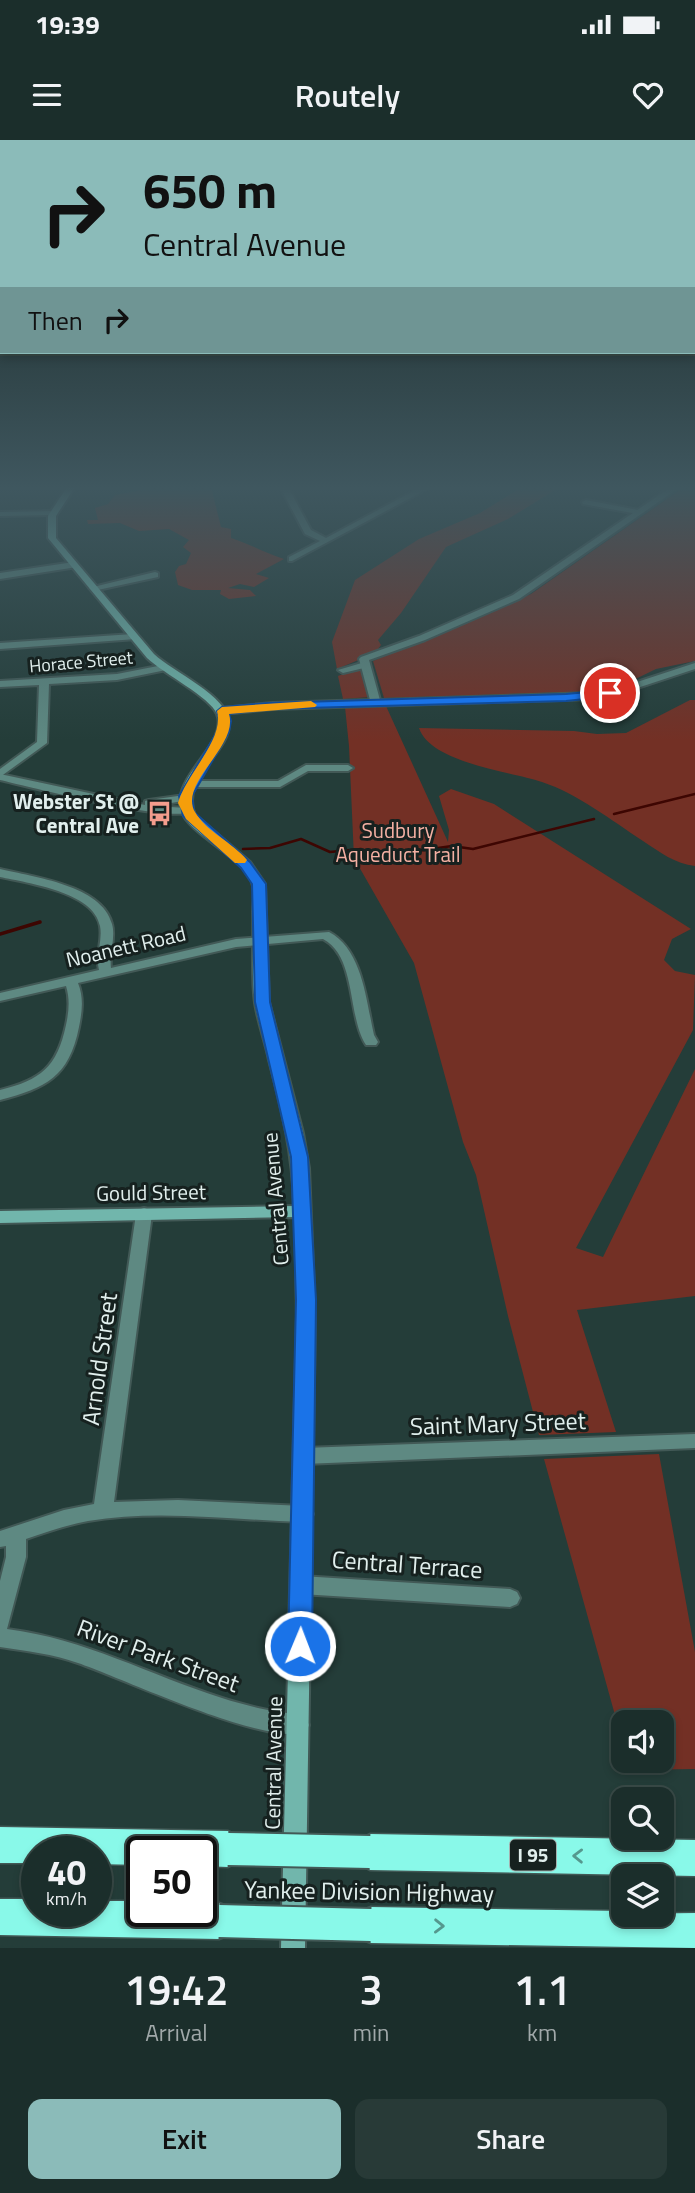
<!DOCTYPE html>
<style>
:root{--surface:#1b2e2b;--page:#283a37;--text:#f1f3f6;--muted:#a0a8a9;--line:#394a47;--accent:#8bbbb9}
body{margin:0;font-family:"Titillium Web",sans-serif;background:var(--page);color:var(--text);height:100vh;display:flex;flex-direction:column;font-size:26px;white-space:nowrap}
*{box-sizing:border-box;margin:0}
p{font-size:23px;color:var(--muted)}
.icon{flex:none;width:38px;height:38px;fill:none;stroke:currentColor;stroke-width:2;stroke-linecap:round;stroke-linejoin:round}
.map{position:relative;height:1808px;overflow:hidden}
.side{display:flex;flex-direction:column;background:var(--surface);flex:1}
.side>*{flex:none}
.hud{position:absolute;left:0px;top:0px;width:696px;height:214px;box-shadow:0 4px 10px #0003,0 0 0 2px var(--line);background:#8bbbb9;color:#111;overflow:hidden}
.buttons{position:absolute;left:611px;top:1570px;display:grid;gap:14px}
.buttons a{display:grid;place-items:center;width:63px;height:63px;border-radius:14px;background:var(--surface);box-shadow:0 4px 10px #0003,0 0 0 2px var(--line);font-size:35px}
.speed{position:absolute;left:21px;top:1696px;display:flex;gap:14px;font-size:35px;font-weight:700;text-align:center}
.speed>*{display:grid;place-content:center;width:91px;height:91px;border-radius:50%;background:var(--surface);box-shadow:0 4px 10px #0003,0 0 0 2px var(--line);line-height:1}
.speed small{font-size:18px;font-weight:400}
.speed .limit{border:4px solid #111;border-radius:10px;background:#fff;color:#111}
.pin{position:absolute;display:grid;place-items:center;width:60px;height:60px;color:#fff;margin:-30px;border:4px solid #fff;border-radius:50%;box-shadow:0 2px 7px #0007}
.me{position:absolute;width:77px;margin:-38px;rotate:1deg;stroke-linejoin:round;filter:drop-shadow(0 0 5px #0008)}
.turn{display:flex;align-items:center;gap:24px;height:147px;padding:0 28px;font-size:32px}
.turn .icon{width:91px;height:91px;stroke-width:2.5}
.turn b{display:block;font-size:49px;line-height:60px}
.then{display:flex;align-items:center;height:66px;padding:0 28px;background:#0003;gap:14px;font-size:26px}
.eta{display:flex;justify-content:space-evenly;align-items:center;height:119px;text-align:center}
.eta b{font-size:42px;font-weight:600;line-height:49px}
.button{display:flex;gap:14px;margin-top:auto;padding:14px 28px}
.button a{flex:1;height:80px;border-radius:14px;background:var(--accent);color:#111;font-size:28px;font-weight:600;line-height:80px;text-align:center}
.button a+a{background:var(--page);color:var(--text)}
.status{display:flex;justify-content:space-between;align-items:center;height:49px;padding:0 35px;background:var(--surface);direction:ltr}
.status svg{height:19px;fill:currentColor}
header{display:flex;justify-content:space-between;align-items:center;height:91px;padding:0 28px;background:var(--surface);font-size:32px;font-weight:600}
.map>svg:first-child{display:block}
</style>
<div class="status"><b>19:39</b><svg viewBox="0 0 49 12"><path d="M0 12V9h3v3zM5 12V6h3v6zM10 12V3h3v9zM15 12V0h3v12zM26 1h20v11H26zM47 4h2v5h-2z"/></svg></div>
<header><svg class="icon" aria-label="menu" viewBox="0 0 24 24"><path d="M4 6h16M4 12h16M4 18h16"/></svg>Routely<svg class="icon" aria-label="heart" viewBox="0 0 24 24"><path d="M12 20l-8-8c-3-5 5-10 8-4 3-6 11-1 8 4z"/></svg></header>
<div class="map">
<svg width="695" height="1808" viewBox="0 0 695 1808">
<rect width="100%" height="100%" fill="#243d39"/>
<g fill="#733025">
<path d="M159,347h52l10,40 10,2v9c19,6 34,15 53,21l-28,15 13,4 -15,9 -14,-3 -12,4 22,2 6,6 -27,3 -9,-5 1,-4h-29l-14,-5 -3,-13 4,-6 7,-2 5,-11 -8,-6 6,-7 -20,-11 -30,2 -19,-8 -32,1 -1,-4h11l-3,-12 13,-4 7,-9z"/>
<polygon points="522,347 560,347 508,379 446,407 401,473 378,500 381,505 375,513 337,529 332,502 355,440 419,399 480,373"/>
<polygon points="684,347 695,347 695,521 656,529 619,547 598,551 384,558 373,521 531,454"/>
<polygon points="361,527 370,557 343,559 338,536"/>
<path d="M690,560h5v166c-20,-2 -35,-14 -52,-25 -32,-21 -65,-47 -101,-59 -33,-11 -111,-19 -123,-54l155,3 23,3 29,-1z"/>
<polygon points="386,566 448,702 449,690 439,656 451,649 494,664 691,789 672,799 664,820 675,831 695,835 693,890 576,1108 603,1117 695,929 695,1156 577,1170 616,1292 539,1295 508,1176 476,1035 463,1002 414,823 354,718 349,606 345,567"/>
<polygon points="659,1314 695,1512 695,1629 630,1630 627,1621 662,1620 662,1582 623,1582 623,1604 544,1319"/>
</g>
<g fill="none" stroke-linecap="round" stroke-linejoin="round">
<g stroke="#3d0602" stroke-width="2.5">
<polyline points="614,674 695,654"/>
<polyline points="243,709 270,708 301,699 330,712 361,709"/>
<polyline points="417,711 452,706 473,709 594,679"/>
</g>
<polyline stroke="#3d0602" stroke-width="3.5" points="0,794 40,782"/>
<defs>
<g id="minor">
<polygon points="280,347 288,347 311,390 326,398 421,347 431,347 292,421 289,421 289,417 320,401 305,394"/>
<polygon points="586,360 638,370 642,372 638,374 583,364 582,362"/>
<polygon points="56,371 57,373 53,375 0,376 0,372"/>
<polygon points="74,422 78,425 77,427 0,439 0,433"/>
<polygon points="155,432 158,433 158,437 93,451 89,448"/>
<polygon points="133,494 136,495 136,499 0,509 0,503"/>
<polygon points="365,522 370,525 368,527 343,533 338,530"/>
<polygon points="163,525 168,528 166,530 117,540 49,544 47,603 0,637 0,629 37,602 39,545 0,547 0,541 117,534"/>
<polygon points="306,625 348,625 353,628 348,631 308,631 280,647 191,647 186,644 191,641 278,641"/>
<path d="M0,729c33,8 102,16 112,55 4,14 -3,29 -1,44l125,-29 93,-7c34,18 37,69 45,103l4,7 -2,3h-10c-19,-29 -9,-88 -43,-106l-87,8 -158,36c6,15 4,29 1,44 -10,50 -33,61 -79,73v-10c41,-10 57,-23 66,-65 3,-14 4,-26 0,-39l-66,15v-8l99,-23c-4,-15 4,-29 1,-44 -6,-34 -72,-43 -100,-49z"/>
<path d="M144,1068l6,2 2,4 -38,288 64,-2 125,6 7,2 3,6 -3,6 -7,2c-71,-2 -145,-13 -215,-1 -21,4 -42,11 -62,18v18l-19,72c79,10 142,46 215,69 12,4 24,7 36,10 16,4 33,4 48,10l3,7 -3,7c-38,15 -184,-54 -228,-69 -25,-9 -51,-12 -78,-16v-66l6,-24v-11l-6,1v-16l64,-21 30,-6 42,-290 2,-4z"/>
<polygon points="695,1294 695,1308 304,1324 297,1321 295,1316 297,1311 304,1308"/>
<polygon points="301,1436 510,1449 517,1452 520,1458 517,1464 510,1467 301,1454 294,1451 291,1445 294,1439"/>
</g>
<g id="tertiary">
<polygon points="671,347 680,347 519,459 425,500 369,520 380,560 592,553 628,545 695,523 695,529 622,553 592,559 273,569 222,574 217,571 222,568 273,563 370,560 359,519 361,517 419,496 513,455"/>
<path d="M0,634l145,31v-4l4,-1 36,-5 4,1v4l-36,6 34,2 6,3c-19,13 -163,-24 -193,-31z"/>
</g>
<path id="secondary" d="M67,347h8l-19,29v22l98,116c19,18 74,42 75,68 2,30 -50,56 -34,93l55,47 15,22 4,118 34,131 6,35 6,148 -10,632h-24l16,-632 -2,-99 -295,6v-12l294,-5c-1,-52 -12,-97 -25,-146 -4,-19 -11,-38 -14,-57 -4,-29 -1,-61 -2,-91 0,-8 2,-18 0,-26 -6,-29 -64,-50 -72,-76 -9,-35 48,-66 36,-96 -7,-17 -53,-40 -70,-56l-99,-120v-22z"/>
<g id="motorway">
<polygon points="0,1687 228,1691 240,1697 246,1709 240,1721 228,1727 201,1726 201,1712 142,1712 142,1725 96,1724 96,1712 37,1712 37,1723 0,1723"/>
<polygon points="370,1694 695,1700 695,1736 370,1730 358,1724 352,1712 358,1700"/>
<polygon points="0,1759 37,1759 37,1771 96,1771 96,1761 142,1761 142,1771 201,1771 201,1762 219,1763 232,1768 237,1781 232,1794 219,1799 0,1795"/>
<polygon points="371,1767 623,1771 623,1774 695,1773 695,1808 371,1803 358,1798 353,1785 358,1772"/>
</g>
</defs>
<use href="#minor" stroke="#425956" stroke-width="4"/>
<use href="#tertiary" stroke="#425956" stroke-width="4"/>
<use href="#secondary" stroke="#425956" stroke-width="4"/>
<use href="#motorway" stroke="#425956" stroke-width="3"/>
<use href="#minor" fill="#5e8982" fill-rule="evenodd"/>
<use href="#tertiary" fill="#5e8982" fill-rule="evenodd"/>
<use href="#secondary" fill="#71b6ac" fill-rule="evenodd"/>
<use href="#motorway" fill="#89f9e9" fill-rule="evenodd"/>
<defs>
<g id="motorway-bridge">
<polyline points="228,1709 370,1712"/>
<polyline points="219,1781 371,1785"/>
</g>
</defs>
<use href="#motorway-bridge" stroke="#425956" stroke-width="36" stroke-linecap="butt"/>
<use href="#motorway-bridge" stroke="#89f9e9" stroke-width="32"/>
</g>
<defs><path id="oneway-chevron" d="M-2-3.5L2.5 0L-2 3.5" fill="none" stroke-width="1.6" stroke-linecap="round" stroke-linejoin="round" transform="scale(1.75)"/></defs>
<g stroke="#55988e">
<use href="#oneway-chevron" transform="translate(578 1716) rotate(-179)"/>
<use href="#oneway-chevron" transform="translate(439 1786) rotate(1)"/>
</g>
<linearGradient id="sky" x2="0" y2="1"><stop stop-color="#14221f"/><stop offset="0.58" stop-color="#3f575f"/><stop offset="1" stop-color="#3f575f" stop-opacity="0"/></linearGradient>
<rect width="695" height="600" fill="url(#sky)"/>
<polygon fill="#1a73e8" stroke="#114b97" stroke-width="2" points="610,550 613,551 613,556 566,561 268,569 229,574 231,581 229,592 192,656 194,672 250,722 266,744 270,862 308,1017 316,1160 312,1506 308,1513 300,1516 291,1513 288,1506 296,1160 291,1017 255,862 252,744 241,728 183,676 179,656 217,592 220,581 217,571 222,567 268,563 566,554"/>
<path fill="#f59e0b" d="M311,561l6,4 -2,2 -86,7c10,32 -51,69 -34,98 11,19 38,31 52,48l-2,3h-10l-49,-44 -8,-16c8,-29 47,-64 39,-92l5,-4z"/>
<defs>
<symbol id="bus-bare" viewBox="-9 -9 18 18"><path d="M-5-6H5V4H4V6H2V4H-2V6H-4V4H-5ZM-3.5-4V0h7V-4ZM-3.5 1.2v1.5H-2V1.2ZM2 1.2v1.5H3.5V1.2Z" fill="#f49d8d" stroke="#16211f" stroke-width="2.5" paint-order="stroke"/></symbol>
</defs>
<g fill-rule="evenodd">
<use href="#bus-bare" x="142" y="656" width="35" height="35"/>
</g>
<g text-anchor="middle" stroke-width="6" stroke-linejoin="round" paint-order="stroke">
<g font-size="18" fill="#e1efed" stroke="#16211f">
<text transform="translate(81 522) rotate(-5)" y="6">Horace Street</text>
</g>
<rect fill="#16211f" stroke="#a4b1af" stroke-width="2" x="510" y="1699.5" width="46" height="31" rx="5"/>
<g font-size="19" font-weight="bold" fill="#e1efed">
<text x="533" y="1722">I 95</text>
</g>
<g font-size="21" font-weight="bold" fill="#e1efed" stroke="#16211f" text-anchor="end">
<text x="139" y="669">Webster St @<tspan x="139" dy="24">Central Ave</tspan></text>
</g>
<g font-size="21" fill="#f4b0a3" stroke="#16211f">
<text x="398" y="698">Sudbury<tspan x="398" dy="24">Aqueduct Trail</tspan></text>
</g>
<g font-size="21" fill="#e1efed" stroke="#16211f">
<text transform="translate(126 807) rotate(-13)" y="7">Noanett Road</text>
<text transform="translate(151 1053) rotate(-1)" y="7">Gould Street</text>
<text transform="translate(276 1059) rotate(-95)" y="7">Central Avenue</text>
<text transform="translate(274 1623) rotate(-89)" y="7">Central Avenue</text>
</g>
<g font-size="24" fill="#e1efed" stroke="#16211f">
<text transform="translate(100 1219) rotate(-82)" y="8">Arnold Street</text>
<text transform="translate(498 1284) rotate(-2)" y="8">Saint Mary Street</text>
<text transform="translate(407 1425) rotate(4)" y="8">Central Terrace</text>
<text transform="translate(158 1516) rotate(20)" y="8">River Park Street</text>
<text transform="translate(369 1752) rotate(1)" y="8">Yankee Division Highway</text>
</g>
</g>
</svg>
<div class="buttons">
<a><svg class="icon" aria-label="sound" viewBox="0 0 24 24"><path d="M4 9h4l5-4v14l-5-4H4zM17 9q2 3 0 6"/></svg></a>
<a><svg class="icon" aria-label="search" viewBox="0 0 24 24"><circle cx="10" cy="10" r="6"/><path d="M15 15l6 6"/></svg></a>
<a><svg class="icon" aria-label="layers" viewBox="0 0 24 24"><path d="M12 4l9 5-9 5-9-5zM3 14l9 5 9-5"/></svg></a>
</div>
<div class="speed"><div>40<small>km/h</small></div><div class="limit">50</div></div>
<div class="pin" style="left:610px;top:553px;background:#d93025"><svg class="icon" aria-label="arrive" viewBox="0 0 24 24"><path d="M6 21V4h12l-3 4 3 4H6"/></svg></div>
<svg class="me" style="left:300px;top:1506px" viewBox="-20 -20 40 40"><circle r="17" fill="#1a73e8" stroke="#fff" stroke-width="3"/><path d="M0-11L8 9 0 5-8 9z" fill="#fff"/></svg>
<div class="hud">
<div class="turn"><svg class="icon" aria-label="right" viewBox="0 0 24 24"><path d="M7 20v-9h11M14 6l5 5-5 5"/></svg><div><b>650 m</b>Central Avenue</div></div>
<div class="then">Then<svg class="icon" aria-label="right" viewBox="0 0 24 24"><path d="M7 20v-9h11M14 6l5 5-5 5"/></svg></div>
</div>
</div>
<section class="side">
<div class="eta">
<div><b>19:42</b><p>Arrival</p></div>
<div><b>3</b><p>min</p></div>
<div><b>1.1</b><p>km</p></div>
</div>
<div class="button"><a>Exit</a><a>Share</a></div>
</section>
